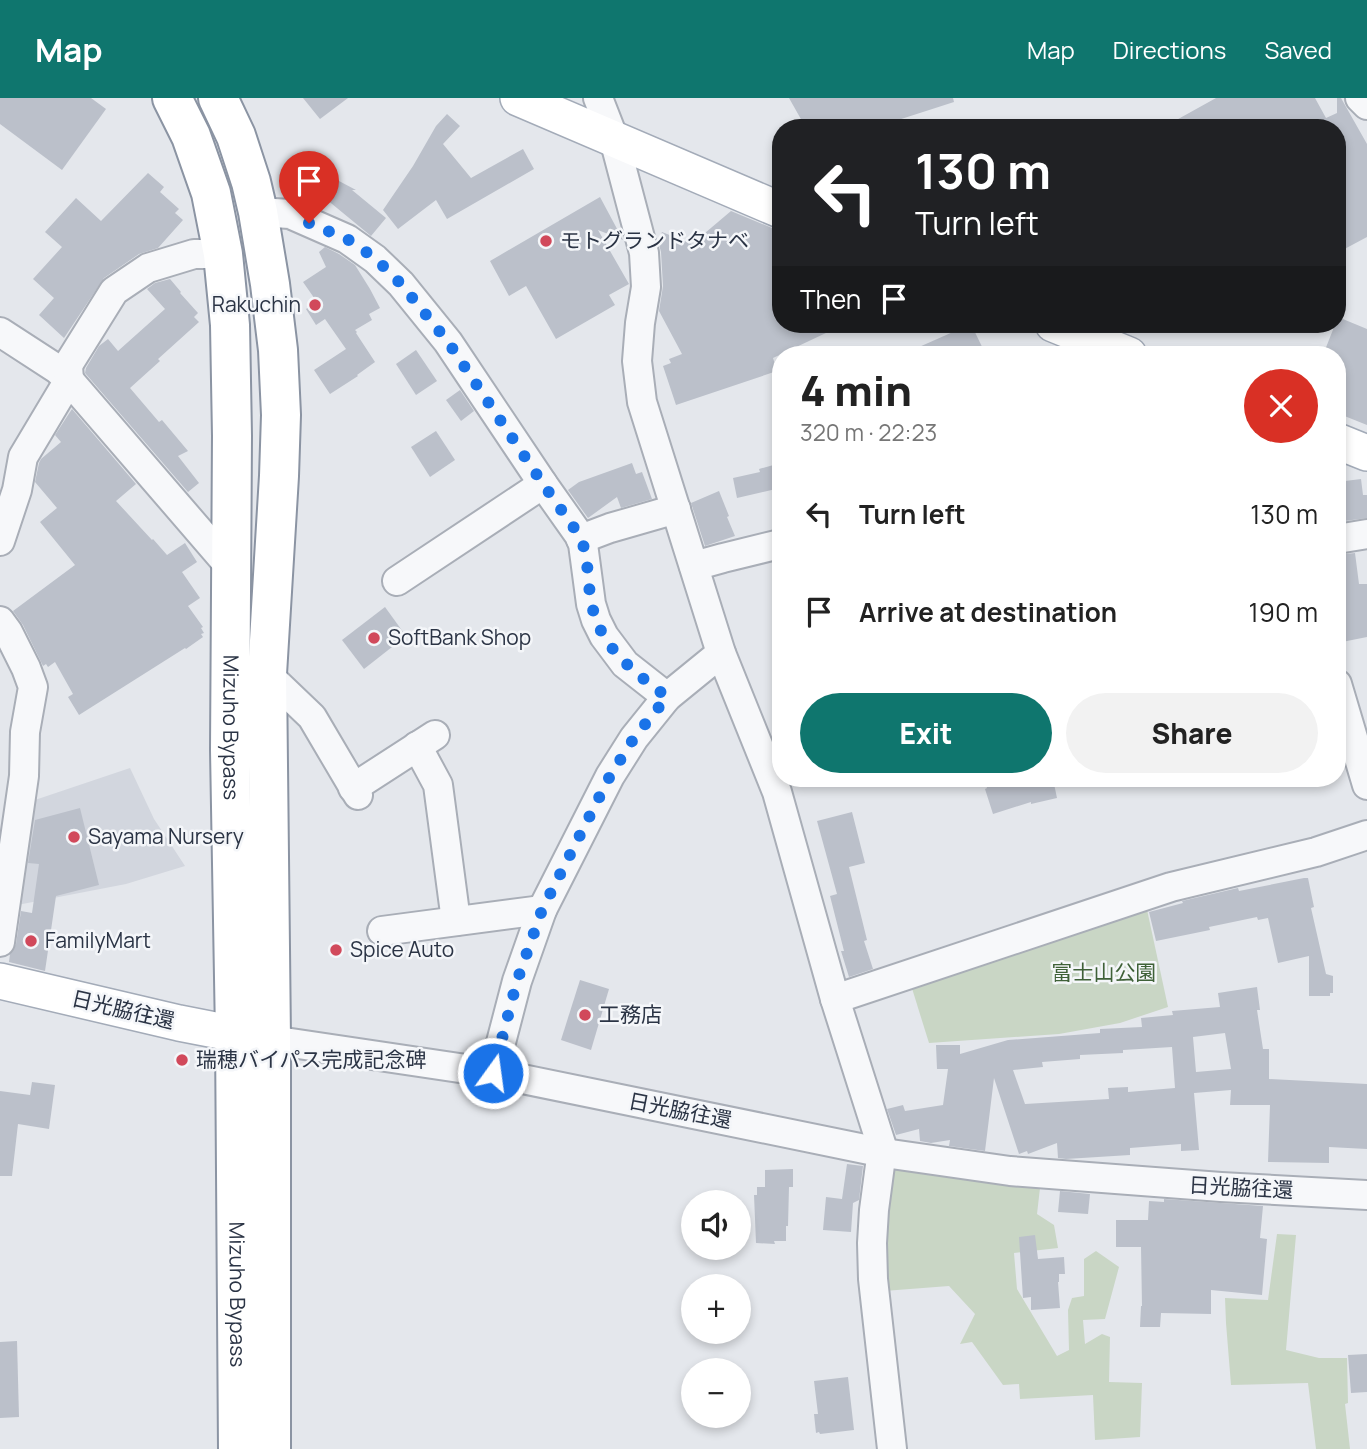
<!DOCTYPE html>
<meta charset="utf-8">
<style>
:root{--surface:#fff;--page:#f2f2f2;--text:#222;--muted:#767676;--accent:#0f766e}
body{margin:0;font-family:Manrope,"Noto Sans JP",sans-serif;background:var(--page);color:var(--text);height:100vh;display:flex;flex-direction:column;font-size:26px;white-space:nowrap}
*{box-sizing:border-box;margin:0}
p{font-size:23px;color:var(--muted)}
.icon{flex:none;width:38px;height:38px;fill:none;stroke:currentColor;stroke-width:2;stroke-linecap:round;stroke-linejoin:round}
.map{position:relative;flex:1;overflow:hidden}
.drawer{position:absolute;left:772px;top:248px;width:574px;height:441px;display:flex;flex-direction:column;background:var(--surface);border-radius:28px;box-shadow:0 4px 10px #0003}
.drawer>*{flex:none}
.top-card{position:absolute;left:772px;top:21px;width:574px;height:214px;border-radius:28px;box-shadow:0 4px 10px #0003;background:#202124;color:#fff;overflow:hidden}
.buttons{position:absolute;left:681px;top:1092px;display:grid;gap:14px}
.buttons a{display:grid;place-items:center;width:70px;height:70px;border-radius:50%;background:var(--surface);box-shadow:0 4px 10px #0003;font-size:35px}
.pin{position:absolute;display:grid;place-items:center;width:60px;height:60px;color:#fff;margin:-72px -30px;border-radius:50% 50% 50% 0;rotate:-45deg;box-shadow:0 0 7px #0007}
.pin .icon{rotate:45deg}
.me{position:absolute;width:77px;margin:-38px;rotate:14deg;stroke-linejoin:round;filter:drop-shadow(0 0 5px #0008)}
.turn{display:flex;align-items:center;gap:24px;height:147px;padding:0 28px;font-size:32px}
.turn .icon{width:91px;height:91px;stroke-width:2.5}
.turn b{display:block;font-size:49px;line-height:60px}
.then{display:flex;align-items:center;height:66px;padding:0 28px;background:#0003;gap:14px;font-size:26px}
.round{display:grid;place-items:center;flex:none;width:74px;height:74px;border-radius:37px;background:var(--page)}
.headline{display:flex;align-items:center;justify-content:space-between;height:119px;padding:0 28px}
h1{font-size:42px;font-weight:800;line-height:52px}
.primary-button{display:flex;gap:14px;margin-top:auto;padding:14px 28px}
.primary-button a{flex:1;height:80px;border-radius:42px;background:var(--accent);color:#fff;font-size:28px;font-weight:800;line-height:80px;text-align:center}
.primary-button a+a{background:var(--page);color:var(--text)}
ul{padding:0;list-style:none}
li{display:flex;align-items:center;gap:21px;height:98px;padding:0 28px}
li div{flex:1}
li b{display:block;font-size:26px}
li em{font-style:normal}
header{display:flex;align-items:center;gap:42px;box-sizing:border-box;height:98px;padding:0 35px;background:var(--accent);color:#fff}
header strong{font-size:33px}
nav{display:flex;gap:38px;margin-inline-start:auto;font-size:24px}
.map>svg:first-child{display:block}
</style>
<header>
<strong>Map</strong>
<nav><a>Map</a><a>Directions</a><a>Saved</a></nav>
</header>
<div class="map">
<svg width="1367" height="1351" viewBox="0 0 1367 1351">
<rect width="100%" height="100%" fill="#e4e7ec"/>
<polygon fill="#d2d6de" points="130,670 154,721 185,768 126,786 12,808 29,704"/>
<g fill="#c9d6c5">
<polygon points="1146,807 1168,909 1120,925 1059,936 929,945 910,884"/>
<polygon points="895,1072 1040,1090 1037,1116 1054,1127 1058,1150 1014,1155 1017,1191 1057,1258 1069,1252 1068,1212 1072,1200 1084,1198 1084,1161 1096,1153 1119,1169 1105,1221 1083,1222 1085,1246 1102,1236 1110,1239 1109,1284 1142,1285 1140,1339 1095,1342 1093,1297 1020,1301 1019,1286 1003,1287 972,1244 960,1246 975,1216 949,1188 884,1193 884,1080"/>
<polygon points="1277,1136 1296,1137 1286,1252 1319,1260 1347,1260 1348,1305 1345,1306 1350,1351 1316,1351 1308,1285 1231,1287 1226,1225 1225,1200 1268,1202"/>
</g>
<g fill="#bbc0ca" fill-rule="evenodd">
<polygon points="0,0 91,0 106,11 62,72 0,26"/>
<polygon points="303,0 348,0 320,21"/>
<polygon points="789,0 953,0 954,4 895,23 896,26 886,30 806,30"/>
<polygon points="1216,0 1315,0 1326,20 1337,15 1337,0 1341,0 1367,46 1367,139 1337,155 1337,30 1162,30"/>
<polygon points="447,16 460,28 443,46 471,80 523,51 534,71 447,121 436,102 398,131 383,112 413,68 436,28"/>
<polygon points="319,58 319,67 322,67 322,74 356,92 352,92 386,120 371,138 326,101 330,93 316,93 308,85 302,85 301,59"/>
<polygon points="148,75 164,89 160,94 179,111 175,115 183,122 158,150 139,156 104,180 64,240 39,217 54,200 33,181 62,149 45,134 76,100 101,123"/>
<polygon points="600,99 623,142 598,132 629,186 609,197 615,207 556,241 526,188 509,198 490,163"/>
<polygon points="731,113 772,130 773,140 780,153 780,226 845,226 773,260 777,273 676,307 663,268 671,265 669,261 682,256 659,213 663,188 661,154 658,143 662,134 692,146"/>
<polygon points="325,149 339,156 355,167 370,191 380,210 369,216 372,222 355,232 357,234 356,235 375,264 357,277 358,278 330,296 314,272 346,251 325,221 316,227 306,211 317,204 303,184 326,169 319,154"/>
<polygon points="170,181 181,194 180,195 198,215 194,219 199,224 158,261 160,263 130,290 159,324 162,322 188,353 178,358 199,385 188,394 85,275 86,270 99,248 108,241 118,253 165,211 147,191 155,185"/>
<polygon points="1338,219 1367,231 1367,327 1337,315 1337,257 1323,257"/>
<polygon points="971,226 986,257 901,257"/>
<polygon points="416,252 437,283 416,297 396,266"/>
<polygon points="460,292 474,313 461,323 446,302"/>
<polygon points="72,311 136,386 116,403 152,442 153,441 167,457 185,445 197,464 182,474 200,500 188,508 203,529 201,530 204,535 201,536 203,539 186,551 185,550 79,617 68,599 73,596 55,564 48,569 46,566 43,568 23,527 13,513 75,467 40,424 57,410 35,384 39,365 41,361 61,344 55,337"/>
<polygon points="436,333 455,362 430,379 411,349"/>
<polygon points="632,365 636,376 642,374 652,401 621,410 617,399 588,420 568,392 579,384"/>
<polygon points="777,366 780,377 780,390 737,400 733,380 760,374 759,371"/>
<polygon points="1361,381 1363,397 1367,397 1367,420 1337,424 1337,384"/>
<polygon points="719,393 729,418 727,419 735,438 705,448 691,405"/>
<polygon points="1355,455 1359,486 1367,486 1367,539 1342,544 1337,514 1337,457"/>
<polygon points="385,509 406,538 364,571 342,542"/>
<polygon points="984,681 1053,681 1057,700 1031,706 1031,704 993,716 985,691 987,690"/>
<polygon points="80,710 99,787 56,798 45,873 9,864 10,856 16,846 21,813 32,815 39,766 28,765 35,722"/>
<polygon points="852,714 865,765 849,769 867,842 864,843 873,871 849,879 841,853 844,853 830,798 837,796 817,723"/>
<polygon points="1304,780 1308,780 1314,809 1311,810 1326,876 1333,878 1333,895 1330,895 1330,898 1309,898 1309,858 1278,865 1268,820 1258,822 1257,819 1209,829 1210,832 1156,843 1149,814 1183,805 1182,803 1238,790 1239,793"/>
<polygon points="580,882 609,891 591,952 561,942"/>
<path d="M1257,889l3,23h-3l6,39h6v30l98,5v65l-38,-2v16l-61,-1 2,-57h-40l1,-15 -37,3 5,57 -18,1v-7l-51,4v7l-64,4 -8,-1 -1,-15 -29,11 -1,-3 -8,3 -25,-76 -9,73 -36,-5 1,-6 -19,3 -11,-2 -1,-12 -23,6 -9,-26 16,-4 2,6 38,-6 5,-36h-11l-1,-24h24v9l48,-14 92,-7v-4l42,-2 -1,-9 32,-3 -1,-4 48,-4 -2,-14zM1225,935l6,36 -35,3 -3,-35zM1172,949l3,41 -47,4v-5l-20,1 1,11 -84,5 -12,-34 30,-3 -1,-5 38,-3v-4l43,-2v-3z"/>
<polygon points="32,984 55,987 49,1031 18,1026 12,1078 0,1078 0,993 30,997"/>
<polygon points="847,1066 863,1068 859,1102 853,1105 851,1134 823,1132 826,1099 842,1101"/>
<polygon points="793,1071 793,1089 789,1089 788,1128 786,1128 786,1143 774,1143 775,1146 756,1145 754,1097 757,1097 757,1089 765,1089 765,1072"/>
<polygon points="1060,1093 1090,1096 1088,1116 1058,1114"/>
<polygon points="1164,1101 1263,1108 1260,1140 1267,1141 1262,1197 1211,1192 1211,1216 1161,1215 1160,1229 1140,1229 1141,1208 1142,1208 1141,1149 1116,1149 1116,1122 1148,1122 1149,1103 1164,1104"/>
<polygon points="1035,1137 1038,1161 1064,1159 1065,1176 1059,1176 1059,1184 1058,1184 1060,1210 1031,1212 1031,1199 1023,1200 1019,1139"/>
<polygon points="17,1243 19,1319 0,1320 0,1244"/>
<polygon points="1367,1256 1367,1294 1351,1295 1348,1257"/>
<polygon points="848,1279 854,1332 820,1336 819,1334 816,1335 814,1316 818,1316 814,1283"/>
</g>
<g fill="none" stroke-linecap="round" stroke-linejoin="round">
<defs>
<g id="minor">
<polyline points="598,0 614,41 644,155 646,189 640,225 637,263 642,304 721,555 777,694 835,901 884,1055 880,1067 874,1112 872,1145 873,1181 892,1351"/>
<polyline points="1360,0 1367,7"/>
<polyline points="258,114 290,116 347,141 375,161 401,186 448,244 543,386 579,437 583,446 591,506 596,522 604,538 625,566 667,599"/>
<polyline points="0,234 57,271 69,282 232,471"/>
<polyline points="581,441 610,430 676,411"/>
<polyline points="1337,441 1367,436"/>
<polyline points="0,443 17,392 23,359 69,282 68,268 71,262 114,193 148,170 194,156 223,156"/>
<polyline points="694,468 723,460 780,446"/>
<polyline points="397,483 543,386"/>
<polyline points="0,523 8,534 26,570 33,589 25,634 24,678 0,844"/>
<polyline points="267,576 312,619 358,697"/>
<polyline points="1337,586 1367,687"/>
<polyline points="417,648 438,687 456,823"/>
<polyline points="353,690 435,637"/>
<polyline points="382,833 542,812"/>
<polyline points="835,901 1171,789 1316,754 1367,737"/>
<polyline points="271,942 493,975 884,1055 1010,1073 1221,1089 1367,1097"/>
<polyline points="493,975 517,883 542,812 610,678 634,640 667,599 721,555"/>
</g>
<g id="major">
<polyline points="518,0 780,112"/>
<polyline points="1053,226 1129,257"/>
<polyline points="1337,343 1367,355"/>
<polyline points="0,883 179,925 261,941"/>
</g>
<g id="highway">
<path id="s1" d="M172,0l19,38 20,57 12,61 7,71 2,111 -2,314 5,284 3,415"/>
<polyline points="218,0 236,38 251,84 258,114 270,186 278,252 281,317 279,378 267,576 271,942 271,1351"/>
</g>
</defs>
<use href="#minor" stroke="#a9aeb7" stroke-width="32"/>
<use href="#major" stroke="#a3abb8" stroke-width="38"/>
<use href="#highway" stroke="#8b94a3" stroke-width="42"/>
<use href="#minor" stroke="#f7f8fa" stroke-width="28"/>
<use href="#major" stroke="#fff" stroke-width="35"/>
<use href="#highway" stroke="#fff" stroke-width="38"/>
</g>
<g fill="none" stroke-linecap="round" stroke-linejoin="round">
<path stroke="#1a73e8" stroke-width="12" stroke-dasharray="0 21.6" d="M309,125l38,16 28,19 26,26 47,58 95,142 36,51c10,19 8,44 12,65 7,46 42,71 76,97l-33,41 -24,38 -68,134 -25,71 -24,92"/>
</g>
<g fill="#d1495b" stroke="#f4f6f9" stroke-width="2.5">
<circle cx="546" cy="143" r="7"/>
<circle cx="315" cy="207" r="7"/>
<circle cx="374" cy="540" r="7"/>
<circle cx="74" cy="739" r="7"/>
<circle cx="31" cy="843" r="7"/>
<circle cx="336" cy="852" r="7"/>
<circle cx="585" cy="917" r="7"/>
<circle cx="182" cy="962" r="7"/>
</g>
<g text-anchor="middle" stroke-width="5" stroke-linejoin="round" paint-order="stroke">
<g font-size="21" fill="#2b3445" stroke="#f4f6f9" text-anchor="start">
<text x="560" y="150">モトグランドタナベ</text>
<text x="301" y="214" text-anchor="end">Rakuchin</text>
<text x="388" y="547">SoftBank Shop</text>
<text x="88" y="746">Sayama Nursery</text>
<text x="45" y="850">FamilyMart</text>
<text x="350" y="859">Spice Auto</text>
<text x="599" y="924">工務店</text>
<text x="196" y="969">瑞穂バイパス完成記念碑</text>
</g>
<g font-size="21" fill="#2b3445" stroke="#f4f6f9">
<text dy="7" stroke="none"><textPath href="#s1" startOffset="639">Mizuho Bypass</textPath></text>
<text transform="translate(123 912) rotate(13)" y="7">日光脇往還</text>
<text transform="translate(680 1013) rotate(11)" y="7">日光脇往還</text>
<text transform="translate(1241 1090) rotate(3)" y="7">日光脇往還</text>
<text dy="7" stroke="none"><textPath href="#s1" startOffset="1206">Mizuho Bypass</textPath></text>
</g>
<g font-size="21" fill="#3f6138" stroke="#f4f6f9">
<text x="1104" y="882">富士山公園</text>
</g>
</g>
</svg>
<div class="buttons">
<a><svg class="icon" aria-label="sound" viewBox="0 0 24 24"><path d="M4 9h4l5-4v14l-5-4H4zM17 9q2 3 0 6"/></svg></a>
<a>+</a>
<a>−</a>
</div>
<div class="pin" style="left:309px;top:125px;background:#d93025"><svg class="icon" aria-label="arrive" viewBox="0 0 24 24"><path d="M6 21V4h12l-3 4 3 4H6"/></svg></div>
<svg class="me" style="left:493px;top:975px" viewBox="-20 -20 40 40"><circle r="17" fill="#1a73e8" stroke="#fff" stroke-width="3"/><path d="M0-11L8 9 0 5-8 9z" fill="#fff"/></svg>
<div class="top-card">
<div class="turn"><svg class="icon" aria-label="left" viewBox="0 0 24 24"><path d="M17 20v-9H6M10 6l-5 5 5 5"/></svg><div><b>130 m</b>Turn left</div></div>
<div class="then">Then<svg class="icon" aria-label="arrive" viewBox="0 0 24 24"><path d="M6 21V4h12l-3 4 3 4H6"/></svg></div>
</div>
<section class="drawer">
<div class="headline"><div><h1>4 min</h1><p>320 m · 22:23</p></div><a class="round" style="background:#d93025;color:#fff"><svg class="icon" aria-label="close" viewBox="0 0 24 24"><path d="M6 6l12 12M18 6L6 18"/></svg></a></div>
<ul>
<li><svg class="icon" aria-label="left" viewBox="0 0 24 24"><path d="M17 20v-9H6M10 6l-5 5 5 5"/></svg><div><b>Turn left</b></div><em>130 m</em></li>
<li><svg class="icon" aria-label="arrive" viewBox="0 0 24 24"><path d="M6 21V4h12l-3 4 3 4H6"/></svg><div><b>Arrive at destination</b></div><em>190 m</em></li>
</ul>
<div class="primary-button"><a>Exit</a><a>Share</a></div>
</section>
</div>
